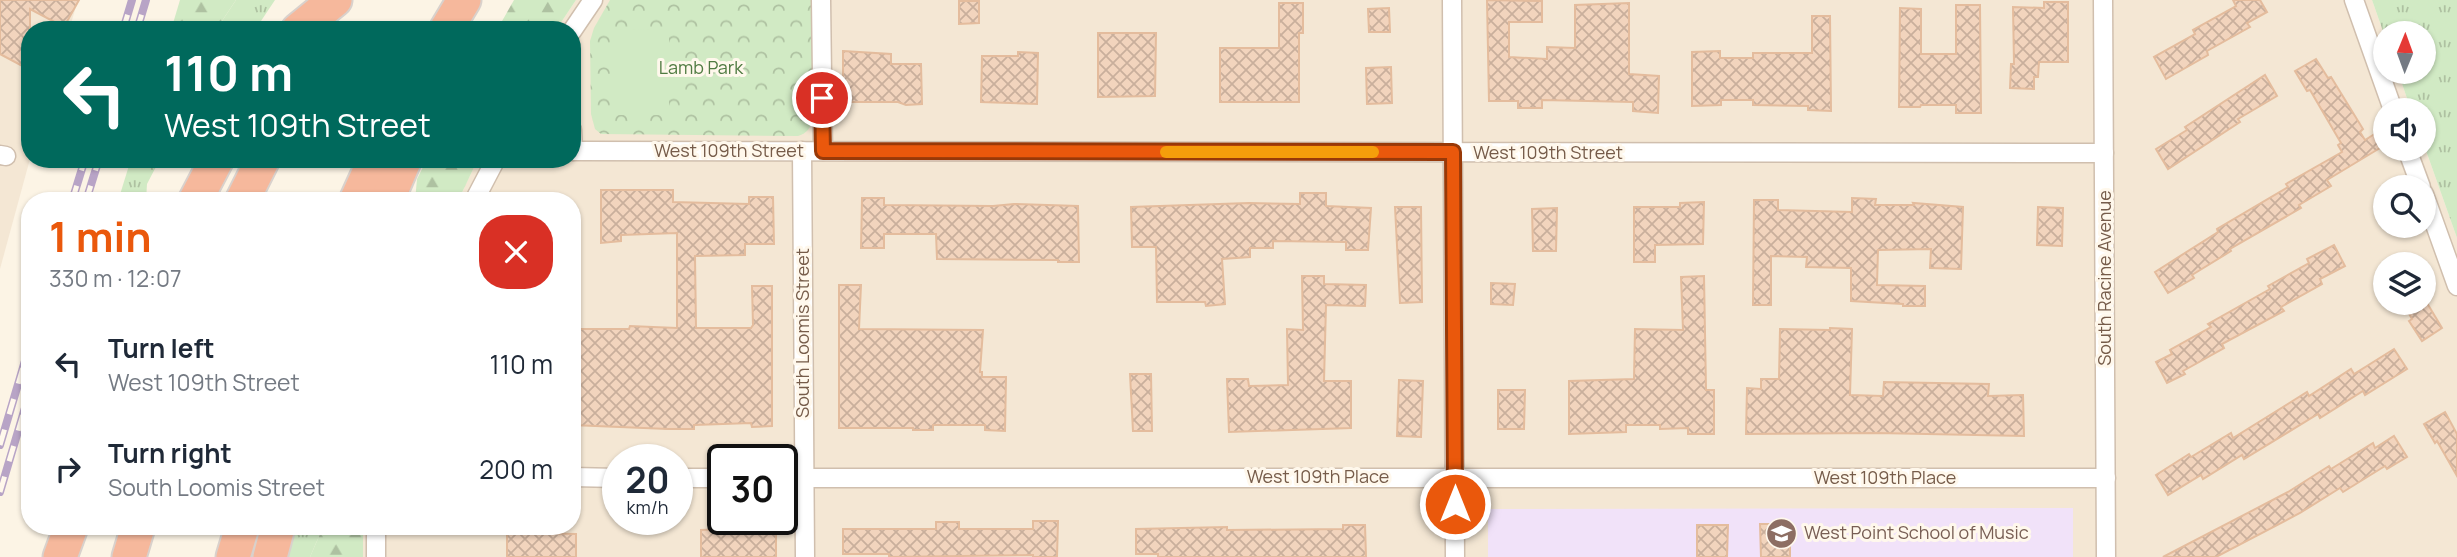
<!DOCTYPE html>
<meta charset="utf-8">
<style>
:root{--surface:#fff;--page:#f6f6f7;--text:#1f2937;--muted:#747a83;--accent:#ea580c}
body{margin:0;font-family:Manrope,sans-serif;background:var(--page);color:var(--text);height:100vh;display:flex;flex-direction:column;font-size:26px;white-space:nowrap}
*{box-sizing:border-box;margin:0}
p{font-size:23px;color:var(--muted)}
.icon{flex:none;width:38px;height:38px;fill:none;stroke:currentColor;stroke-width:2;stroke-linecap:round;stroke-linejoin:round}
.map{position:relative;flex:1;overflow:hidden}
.drawer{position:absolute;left:21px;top:192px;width:560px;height:343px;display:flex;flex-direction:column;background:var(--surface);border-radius:28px;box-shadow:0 2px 5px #0004}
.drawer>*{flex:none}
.banner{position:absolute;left:21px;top:21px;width:560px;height:147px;border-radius:28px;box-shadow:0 2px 5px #0004;background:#00695c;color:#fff;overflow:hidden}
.needle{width:46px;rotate:1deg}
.buttons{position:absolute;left:2373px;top:21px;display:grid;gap:14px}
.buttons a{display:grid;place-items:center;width:63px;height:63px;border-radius:50%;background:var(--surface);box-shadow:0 2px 5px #0004;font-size:35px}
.speed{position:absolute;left:602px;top:444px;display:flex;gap:14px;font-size:35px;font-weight:700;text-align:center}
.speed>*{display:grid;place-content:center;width:91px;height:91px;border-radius:50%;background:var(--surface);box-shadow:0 2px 5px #0004;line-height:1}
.speed small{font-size:18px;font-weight:400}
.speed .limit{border:4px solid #111;border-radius:10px;background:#fff;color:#111}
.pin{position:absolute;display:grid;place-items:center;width:60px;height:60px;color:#fff;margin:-30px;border:4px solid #fff;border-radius:50%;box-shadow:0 2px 7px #0007}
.me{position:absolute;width:77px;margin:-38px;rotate:0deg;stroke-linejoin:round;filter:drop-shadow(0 0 5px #0008)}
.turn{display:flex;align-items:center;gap:24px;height:147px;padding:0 28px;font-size:32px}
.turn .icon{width:91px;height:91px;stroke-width:2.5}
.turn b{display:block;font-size:49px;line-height:60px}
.round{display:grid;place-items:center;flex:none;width:74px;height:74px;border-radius:28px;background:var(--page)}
.summary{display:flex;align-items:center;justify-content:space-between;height:119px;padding:0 28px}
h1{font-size:42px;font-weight:700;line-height:52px;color:var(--accent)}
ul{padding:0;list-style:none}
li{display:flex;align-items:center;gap:21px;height:105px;padding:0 28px}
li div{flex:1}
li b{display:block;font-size:26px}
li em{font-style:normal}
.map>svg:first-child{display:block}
</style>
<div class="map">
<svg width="2457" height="557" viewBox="0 0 2457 557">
<defs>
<pattern id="grass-tufts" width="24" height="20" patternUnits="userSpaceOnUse" patternTransform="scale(1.75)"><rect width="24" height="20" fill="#d1eac4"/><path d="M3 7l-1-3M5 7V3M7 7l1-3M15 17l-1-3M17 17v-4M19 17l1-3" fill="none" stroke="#aec1a1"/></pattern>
<pattern id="forest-firs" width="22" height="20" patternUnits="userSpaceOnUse" patternTransform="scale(1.75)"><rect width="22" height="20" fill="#d1eac4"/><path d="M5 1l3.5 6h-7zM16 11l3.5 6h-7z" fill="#aec1a1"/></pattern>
<pattern id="park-crowns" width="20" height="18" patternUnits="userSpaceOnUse" patternTransform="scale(1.75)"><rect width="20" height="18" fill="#d1eac4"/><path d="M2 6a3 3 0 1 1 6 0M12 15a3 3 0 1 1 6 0" fill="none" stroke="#aec1a1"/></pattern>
<pattern id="building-cross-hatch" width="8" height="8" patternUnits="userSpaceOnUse" patternTransform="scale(1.75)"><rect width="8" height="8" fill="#f2d4bd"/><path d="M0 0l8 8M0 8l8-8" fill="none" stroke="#c9af9c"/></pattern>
</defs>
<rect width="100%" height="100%" fill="#fcf4e5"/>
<g fill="#f4e7d4" fill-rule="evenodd">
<polygon points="0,0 78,0 69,30 30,30 30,159 0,269"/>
<path d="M576,0h1796l13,37v35h13l13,38h-26v39h39v-4l33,93v319h-2094v-30h209v-326h-114l20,-42h94v-129h-16zM2385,187h39v39h-39zM2385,264h39v39h-39zM618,460h59v60h-59zM723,460h59v60h-59z"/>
</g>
<polygon fill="#f1e2f9" points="2073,508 2073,557 1488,557 1488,509"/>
<g fill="url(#grass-tufts)">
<polygon points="236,0 275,0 255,30 216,30"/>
<polygon points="2372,0 2457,0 2457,238 2424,145 2424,110 2411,110 2398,72 2424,72 2424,33 2385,33 2385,37"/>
<polygon points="131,159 160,159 147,184 146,201 118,201"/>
<polygon points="295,527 323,527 310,557 285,557"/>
</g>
<g fill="url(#forest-firs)">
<polygon points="180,0 236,0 216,30 171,30"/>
<polygon points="514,0 576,0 556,30 497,30"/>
<polygon points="427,159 478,159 458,201 415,201 417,179"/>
<polygon points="323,527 363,527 363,557 310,557"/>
</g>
<path fill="url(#park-crowns)" d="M610,0h202l1,118c-3,10 -5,15 -15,18l-197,-2 -6,-5 -4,-15 -1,-73 4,-13z"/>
<polygon fill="#d1eac4" points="669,29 669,115 613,115 613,30"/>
<g fill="url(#building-cross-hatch)" stroke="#e4bc9d" stroke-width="2">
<polygon points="0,0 79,0 64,27 30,9 30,70 0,54"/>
<polygon points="1487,0 1542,1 1542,22 1509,22 1509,57 1547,59 1547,47 1575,48 1575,5 1629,3 1629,74 1659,76 1658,113 1633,111 1633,102 1542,100 1542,108 1518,108 1518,101 1489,101"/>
<polygon points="2233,0 2260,0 2267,12 2247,23 2250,27 2207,51 2208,55 2166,79 2154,57 2195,34 2193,30 2236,6"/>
<polygon points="959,1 979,1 979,23 959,24"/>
<polygon points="2044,2 2068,2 2068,62 2039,62 2038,77 2034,77 2034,89 2010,88 2011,64 2014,64 2013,7 2044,8"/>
<polygon points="1279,3 1303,3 1303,33 1299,33 1299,102 1220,102 1220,48 1279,48"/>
<polygon points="1956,5 1980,5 1981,113 1956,113 1956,105 1921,105 1920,107 1899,107 1900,8 1921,9 1921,54 1956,54"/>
<polygon points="1389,8 1390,32 1369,32 1368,9"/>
<polygon points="1812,16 1830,16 1831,111 1808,110 1808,106 1753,105 1753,100 1721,100 1721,105 1692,106 1692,52 1720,51 1720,58 1753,58 1753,53 1812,53"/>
<polygon points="1098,33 1156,33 1155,96 1098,97"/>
<polygon points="843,51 891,54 891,64 921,64 922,104 906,105 898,102 843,102"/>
<polygon points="1018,52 1038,53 1037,104 981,102 982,56 1018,56"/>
<polygon points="2316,59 2328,78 2331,77 2363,129 2360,132 2365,140 2378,132 2385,145 2327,180 2331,186 2299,205 2301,208 2230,249 2231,251 2192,275 2194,278 2168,293 2155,272 2218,232 2217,229 2288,187 2286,184 2342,152 2338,145 2341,143 2310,90 2307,91 2295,71"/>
<polygon points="1391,67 1392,103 1367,104 1366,68"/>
<polygon points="2265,75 2277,96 2238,119 2240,122 2168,169 2156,149 2187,130 2185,127"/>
<polygon points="601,190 673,190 673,202 749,204 749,197 773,197 774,244 745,244 745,255 695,256 696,328 751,328 753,325 752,286 772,286 772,426 752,427 751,423 694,425 694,429 668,429 572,425 572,329 629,329 630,326 677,328 677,233 621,235 621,241 601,243"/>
<polygon points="1300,193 1326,193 1326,206 1371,208 1368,250 1346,250 1346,242 1273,241 1273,248 1250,248 1250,257 1222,259 1225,304 1206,306 1205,302 1157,302 1156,247 1132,247 1131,207 1249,203 1300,204"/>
<polygon points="862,198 884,198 884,205 993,206 1014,204 1078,206 1079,262 1058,262 1058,260 937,259 936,234 884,234 884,248 861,248"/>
<polygon points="1852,198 1876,199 1875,205 1914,205 1913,203 1963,207 1961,269 1930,268 1931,249 1878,250 1877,285 1925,286 1925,306 1903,306 1903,304 1851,301 1851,268 1806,267 1807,257 1771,256 1771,305 1753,305 1754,200 1778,200 1778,210 1852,212"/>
<polygon points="1704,202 1703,244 1655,245 1655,262 1634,262 1634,207 1680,207 1680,203"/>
<polygon points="1395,207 1421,207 1422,302 1400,303"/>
<polygon points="2038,207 2063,208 2062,246 2037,245"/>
<polygon points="1557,208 1556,251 1533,251 1532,209"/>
<polygon points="2334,245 2345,266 2320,279 2322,284 2281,307 2284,311 2222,344 2224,348 2183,371 2185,374 2167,383 2156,362 2172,354 2170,350 2211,327 2208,324 2270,289 2268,286 2309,263 2307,259"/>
<polygon points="1302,276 1324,276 1324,284 1366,285 1365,306 1326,305 1324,381 1351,381 1351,428 1229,432 1227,379 1248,379 1249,386 1288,385 1287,329 1303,330"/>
<polygon points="1704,276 1706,390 1714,390 1714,434 1688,434 1688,428 1660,429 1660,425 1626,425 1626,432 1569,434 1569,381 1634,379 1635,329 1683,330 1681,277"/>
<polygon points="1491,283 1515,284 1513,305 1491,304"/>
<polygon points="839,285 861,285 859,329 983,330 980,372 982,372 982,377 1006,377 1005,431 985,430 985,425 933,425 933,430 913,430 913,428 839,428"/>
<polygon points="2403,303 2427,303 2442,328 2422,341 2409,321 2412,319"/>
<polygon points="1830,328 1852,329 1850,395 1883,396 1884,382 1989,384 1988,396 2023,395 2024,436 1877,433 1746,434 1747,388 1761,389 1761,379 1779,379 1780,329 1830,330"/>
<polygon points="2394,349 2407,369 2365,395 2363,391 2320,418 2318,414 2244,459 2242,455 2203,479 2201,475 2168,495 2156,475 2189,454 2191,457 2231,433 2233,438 2307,392 2309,396 2351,369 2354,374"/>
<polygon points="1130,374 1151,374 1152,431 1133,431"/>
<polygon points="1399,380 1423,381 1421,437 1397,436"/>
<polygon points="1498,390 1525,390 1524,429 1498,429"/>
<polygon points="2445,412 2457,434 2457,476 2437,441 2435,443 2424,424"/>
<polygon points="2394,436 2407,457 2387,469 2385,466 2343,492 2340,488 2300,513 2216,557 2163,557 2288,492 2329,466 2331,469 2373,443 2375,448"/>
<polygon points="1033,521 1058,521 1057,557 1033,557 1033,555 889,557 889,554 843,554 843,529 936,529 936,522 959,522 959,529 1033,529"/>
<polygon points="1760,524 1790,524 1790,557 1761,557"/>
<polygon points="1343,525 1365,525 1366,557 1158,557 1158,554 1136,554 1136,529 1227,527 1227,530 1343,529"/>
<polygon points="1697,525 1728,525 1727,557 1697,557"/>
<polygon points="507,527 529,527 529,533 576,534 576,557 507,557"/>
<polygon points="776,527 776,557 701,557 701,530"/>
</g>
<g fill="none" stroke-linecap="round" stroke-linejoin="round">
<defs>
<g id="minor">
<polyline points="821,0 823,151"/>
<polyline points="1452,0 1455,557"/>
<polyline points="2103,0 2106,557"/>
<polyline points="2354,0 2393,110"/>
<polyline points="572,31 593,0"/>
<polyline points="572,130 573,151"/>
<polyline points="2407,149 2421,187"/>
<polyline points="572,151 2104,153"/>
<polyline points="802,151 805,557"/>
<polyline points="0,155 6,156"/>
<polyline points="2424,194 2457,286"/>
<polyline points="474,201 496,159"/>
<polyline points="572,477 618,478"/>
<polyline points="677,478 723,478"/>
<polyline points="782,478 2106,478"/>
<polyline points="376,557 376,527"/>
</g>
<g id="motorway">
<polyline points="298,30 335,0"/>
<polyline points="446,30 464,0"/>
<polyline points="195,201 217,159"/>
<polyline points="242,201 263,159"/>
<polyline points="356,201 375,159"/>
<polyline points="387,201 405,159"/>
<polyline points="60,557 71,527"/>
<polyline points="129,557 138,527"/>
<polyline points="233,557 242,527"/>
<polyline points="270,557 278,527"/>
</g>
</defs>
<use href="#minor" stroke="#d0bfae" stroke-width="21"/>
<use href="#motorway" stroke="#d9d1cc" stroke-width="37"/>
<use href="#minor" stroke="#fff" stroke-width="18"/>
<use href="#motorway" stroke="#f6b89c" stroke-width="33"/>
<defs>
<g id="rail">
<polyline points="123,30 132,0"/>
<polyline points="137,30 146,0"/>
<polyline points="72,201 85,159"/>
<polyline points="86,201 99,159"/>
<polyline points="0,445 30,344"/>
<polyline points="0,492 30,391"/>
</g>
</defs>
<use href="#rail" stroke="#b8a4c6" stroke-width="8"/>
<use href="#rail" stroke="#fff8ec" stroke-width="5" stroke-dasharray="16" stroke-linecap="butt"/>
</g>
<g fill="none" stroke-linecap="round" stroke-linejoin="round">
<defs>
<polyline id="route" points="822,98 823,151 1453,152 1455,504"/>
</defs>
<use href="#route" stroke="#983908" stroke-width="18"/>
<use href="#route" stroke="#ea580c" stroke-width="12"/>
<polyline stroke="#f59e0b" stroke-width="12" points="1166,152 1373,152"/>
</g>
<defs>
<symbol id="school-disc" viewBox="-11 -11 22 22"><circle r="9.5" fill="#8d6e63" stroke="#fff8ec"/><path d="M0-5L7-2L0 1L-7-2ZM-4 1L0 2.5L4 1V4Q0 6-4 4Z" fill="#fff"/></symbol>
</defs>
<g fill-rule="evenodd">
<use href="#school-disc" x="1764" y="516" width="35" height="35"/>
</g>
<g text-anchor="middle" stroke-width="6" stroke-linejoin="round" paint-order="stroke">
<g font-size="18" fill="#507b42" stroke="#fff8ec">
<text x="701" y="74">Lamb Park</text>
</g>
<g font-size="18" fill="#765c4a" stroke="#fff8ec">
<text x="729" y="157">West 109th Street</text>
<text x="1548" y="159">West 109th Street</text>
<text transform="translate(2105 278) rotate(-90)" y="6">South Racine Avenue</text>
<text transform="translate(803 333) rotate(-90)" y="6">South Loomis Street</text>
<text x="1318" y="483">West 109th Place</text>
<text x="1885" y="484">West 109th Place</text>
</g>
<g font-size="18" fill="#785e54" stroke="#fff8ec" text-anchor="start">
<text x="1804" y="539">West Point School of Music</text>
</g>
</g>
</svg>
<div class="buttons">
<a><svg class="needle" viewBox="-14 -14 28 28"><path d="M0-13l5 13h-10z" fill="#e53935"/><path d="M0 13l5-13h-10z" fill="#747a83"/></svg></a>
<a><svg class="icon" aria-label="sound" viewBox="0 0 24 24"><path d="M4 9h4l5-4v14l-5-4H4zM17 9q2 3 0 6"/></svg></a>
<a><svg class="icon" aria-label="search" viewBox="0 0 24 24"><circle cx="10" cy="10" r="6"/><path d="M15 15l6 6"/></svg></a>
<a><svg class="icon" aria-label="layers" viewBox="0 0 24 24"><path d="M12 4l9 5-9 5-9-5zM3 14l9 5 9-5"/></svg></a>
</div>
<div class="speed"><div>20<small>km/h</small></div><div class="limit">30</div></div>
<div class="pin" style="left:822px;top:98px;background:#d93025"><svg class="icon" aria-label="arrive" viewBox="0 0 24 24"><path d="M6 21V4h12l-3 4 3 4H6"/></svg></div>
<svg class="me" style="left:1455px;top:504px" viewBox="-20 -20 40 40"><circle r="17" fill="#ea580c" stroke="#fff" stroke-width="3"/><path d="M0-11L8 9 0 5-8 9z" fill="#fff"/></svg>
<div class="banner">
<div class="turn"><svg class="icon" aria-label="left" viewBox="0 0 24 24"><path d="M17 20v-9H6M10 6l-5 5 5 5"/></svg><div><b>110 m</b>West 109th Street</div></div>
</div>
<section class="drawer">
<div class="summary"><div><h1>1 min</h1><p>330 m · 12:07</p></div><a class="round" style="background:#d93025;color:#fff"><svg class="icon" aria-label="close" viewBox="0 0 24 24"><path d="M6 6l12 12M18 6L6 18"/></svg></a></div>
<ul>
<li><svg class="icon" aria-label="left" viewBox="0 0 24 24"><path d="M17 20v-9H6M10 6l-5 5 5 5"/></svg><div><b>Turn left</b><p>West 109th Street</p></div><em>110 m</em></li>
<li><svg class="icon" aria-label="right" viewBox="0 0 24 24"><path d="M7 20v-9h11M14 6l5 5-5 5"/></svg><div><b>Turn right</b><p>South Loomis Street</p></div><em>200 m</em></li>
</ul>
</section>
</div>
